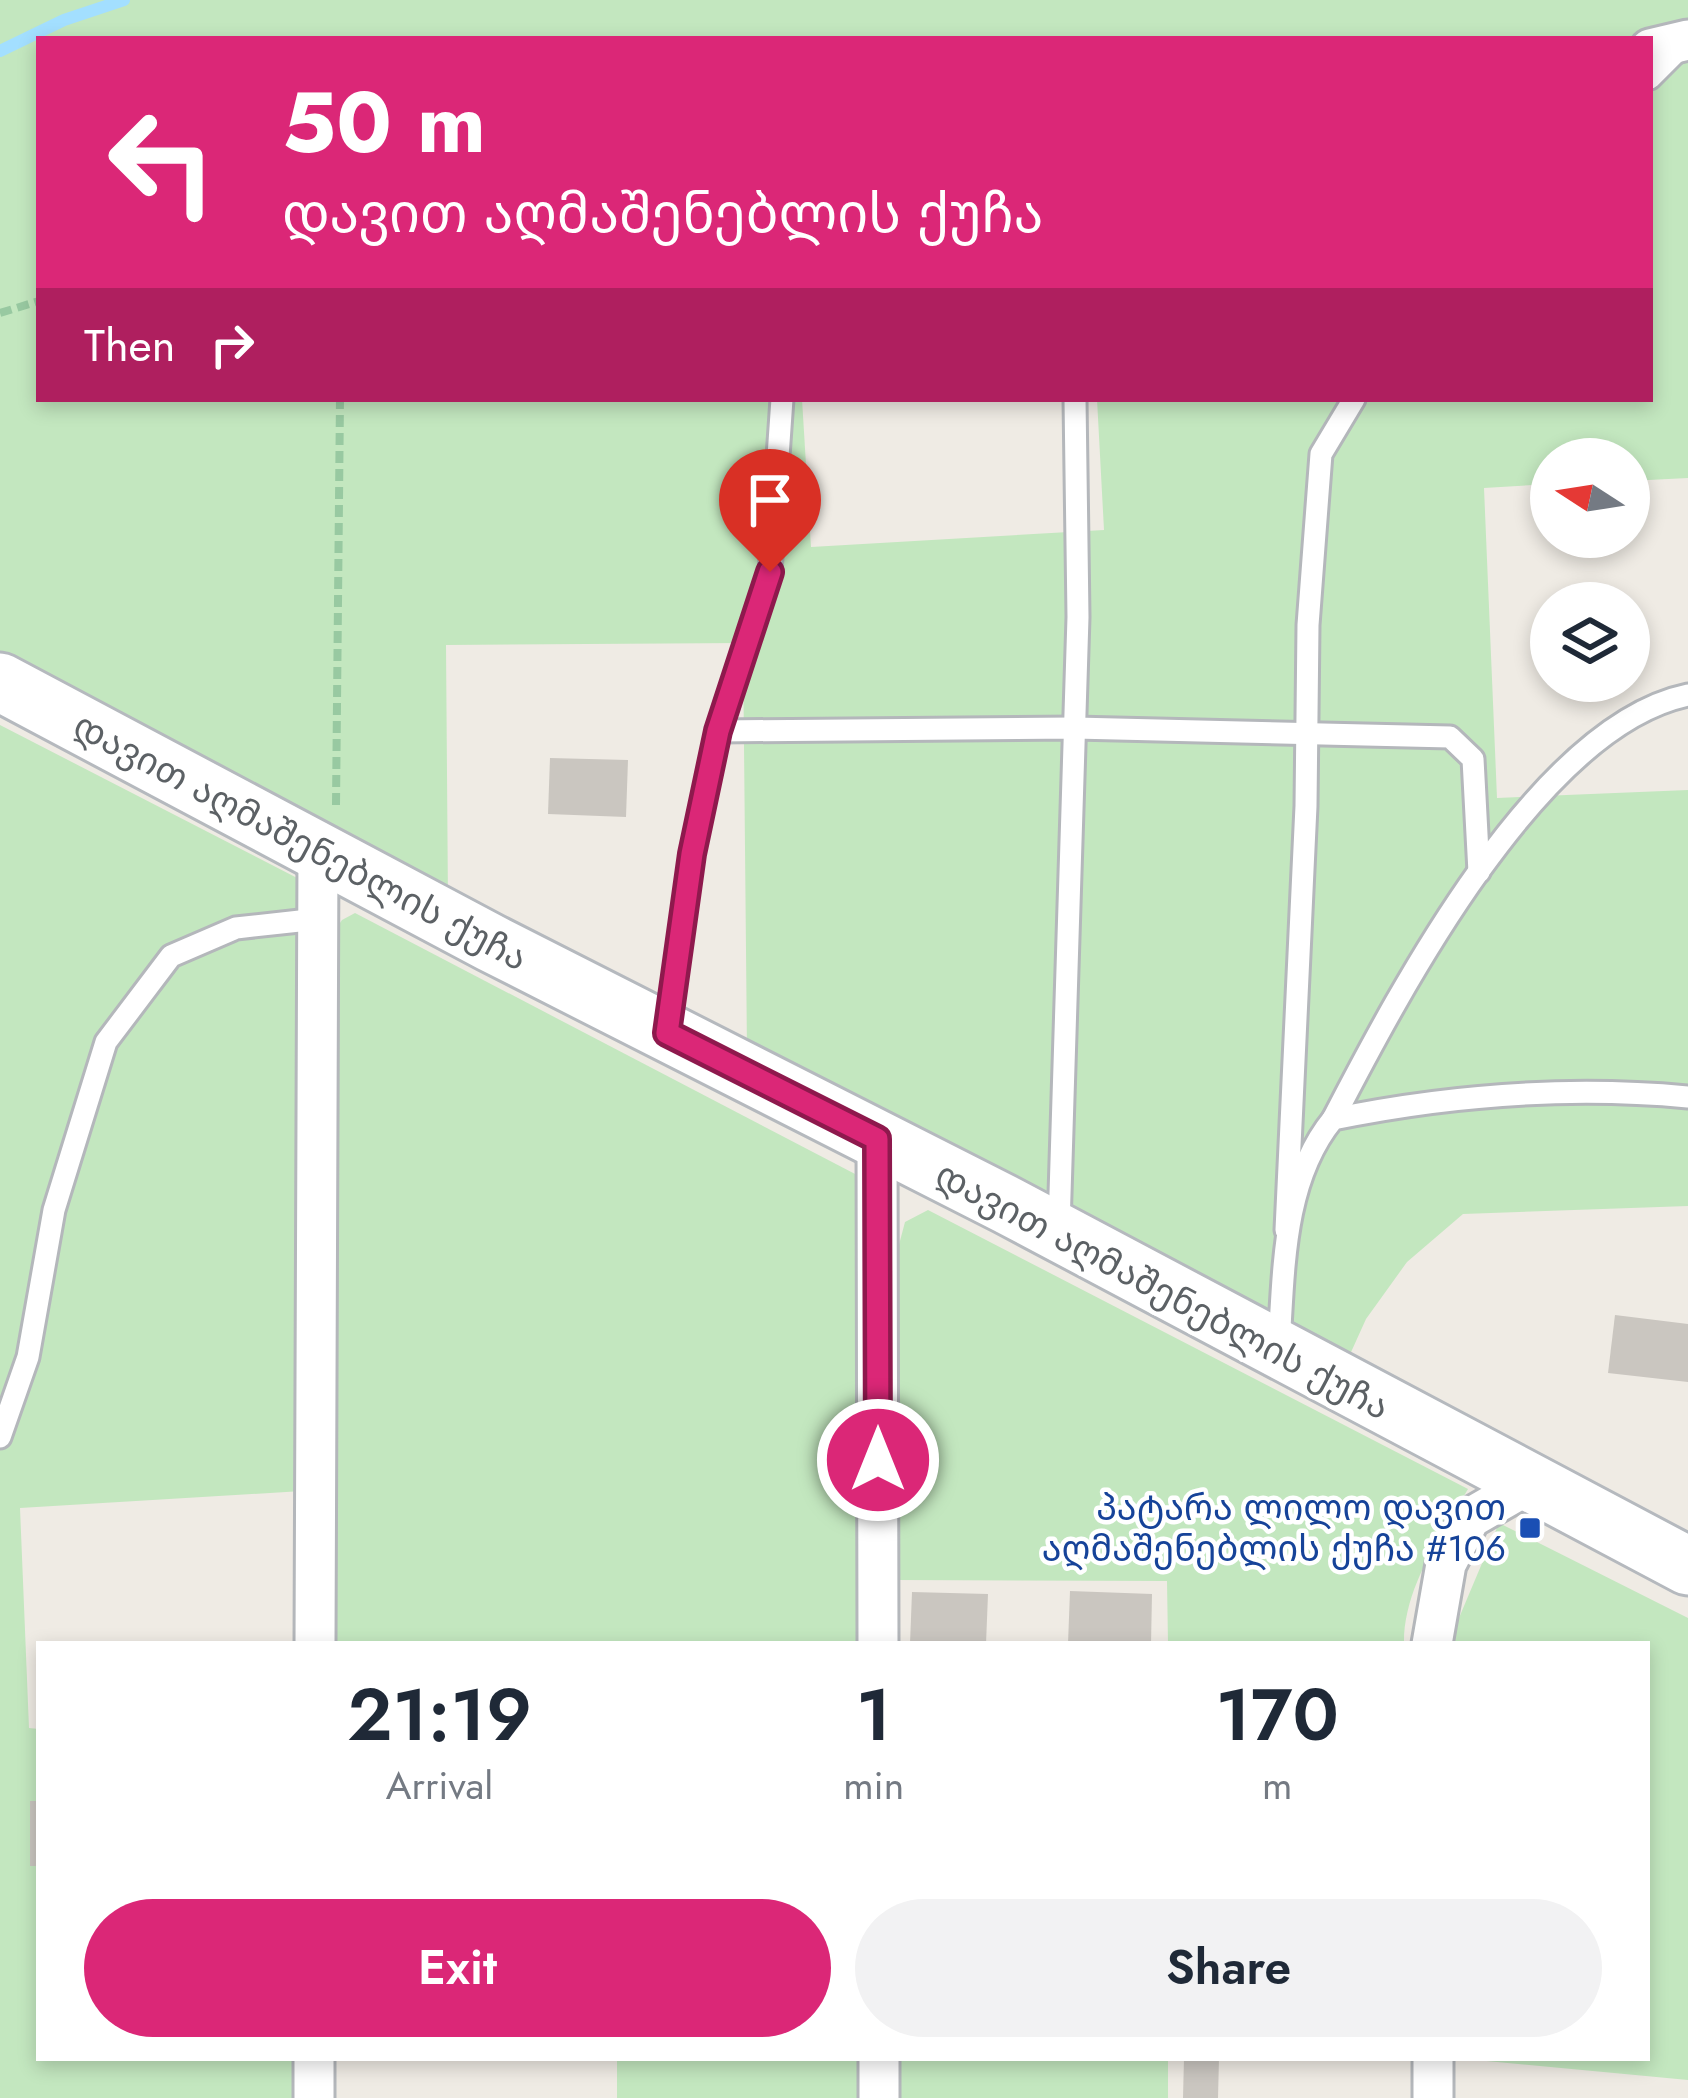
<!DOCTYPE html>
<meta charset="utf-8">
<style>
:root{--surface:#fff;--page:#f2f2f3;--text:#1f2937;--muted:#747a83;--accent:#db2777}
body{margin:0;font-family:Jost,"Noto Sans Georgian",sans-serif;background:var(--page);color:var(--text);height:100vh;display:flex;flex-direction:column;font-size:45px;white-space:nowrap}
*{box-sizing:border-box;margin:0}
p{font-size:39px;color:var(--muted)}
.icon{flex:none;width:66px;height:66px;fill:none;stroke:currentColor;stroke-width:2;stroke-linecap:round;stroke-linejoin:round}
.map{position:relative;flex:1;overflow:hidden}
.side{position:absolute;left:36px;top:1641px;width:1614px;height:420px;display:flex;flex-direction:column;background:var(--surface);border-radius:0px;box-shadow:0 6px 18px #0003}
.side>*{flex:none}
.hud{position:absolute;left:36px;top:36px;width:1617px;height:366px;border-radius:0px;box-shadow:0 6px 18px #0003;background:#db2777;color:#fff;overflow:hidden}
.needle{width:78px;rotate:282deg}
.controls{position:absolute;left:1530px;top:438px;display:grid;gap:24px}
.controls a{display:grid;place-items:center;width:120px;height:120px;border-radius:50%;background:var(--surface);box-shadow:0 6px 18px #0003;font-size:60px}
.pin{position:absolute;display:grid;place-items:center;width:102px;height:102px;color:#fff;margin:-123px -51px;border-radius:50% 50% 50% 0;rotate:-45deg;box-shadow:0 0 12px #0007}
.pin .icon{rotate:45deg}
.me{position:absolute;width:132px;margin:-66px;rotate:0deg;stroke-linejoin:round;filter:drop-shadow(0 0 9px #0008)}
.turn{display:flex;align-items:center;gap:42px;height:252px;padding:0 48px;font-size:54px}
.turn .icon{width:156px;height:156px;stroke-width:2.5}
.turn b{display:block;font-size:84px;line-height:102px}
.then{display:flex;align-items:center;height:114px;padding:0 48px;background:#0003;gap:24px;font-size:45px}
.eta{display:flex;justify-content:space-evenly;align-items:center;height:204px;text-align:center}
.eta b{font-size:72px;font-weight:600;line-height:84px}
.cta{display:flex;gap:24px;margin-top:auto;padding:24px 48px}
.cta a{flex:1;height:138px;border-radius:72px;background:var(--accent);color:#fff;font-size:48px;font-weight:600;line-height:138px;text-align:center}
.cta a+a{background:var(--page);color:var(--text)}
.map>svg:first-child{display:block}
</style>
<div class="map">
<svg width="1688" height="2098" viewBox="0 0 1688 2098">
<rect width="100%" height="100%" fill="#efebe4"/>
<g fill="#c3e7bf" fill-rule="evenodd">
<path d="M0,0h1688v478l-59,3v-22h-78v25l-67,4 13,310 191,-8v416l-225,8 -56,48 -41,57 -19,42 -600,-309 -4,-409 -297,2 2,257 -448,-239zM39,39h1611v360h-553l7,131 -293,17 -9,-148h-763z"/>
<polygon points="0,725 301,880 302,1491 20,1508 29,1728 39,1729 39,2058 295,2058 295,2098 0,2098"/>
<polygon points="355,913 857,1175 861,1644 329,1644 333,933 342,920"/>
<path d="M928,1210l540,279c-27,46 -65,100 -64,155h-236l-1,-63 -271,-1v-324l9,-34z"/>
<polygon points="1499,1523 1688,1618 1688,2080 1455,2058 1647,2058 1647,1644 1448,1644"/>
<rect x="617" y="2058" width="248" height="40"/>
<rect x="896" y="2058" width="272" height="40"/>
</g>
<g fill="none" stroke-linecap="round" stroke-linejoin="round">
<polyline stroke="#a3dfff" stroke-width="12" points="0,51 64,20 124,0"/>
</g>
<g fill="#cac6c0">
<polygon points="550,758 628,760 626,817 548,814"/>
<polygon points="1615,1315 1688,1324 1688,1382 1608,1373"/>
<polygon points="1070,1591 1152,1594 1151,1644 1068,1644"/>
<polygon points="912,1592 988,1594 986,1644 910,1644"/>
<rect x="30" y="1801" width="9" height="65"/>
<polygon points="1184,2058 1219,2058 1218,2098 1183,2098"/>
</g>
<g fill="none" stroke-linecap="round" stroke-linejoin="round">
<defs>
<g id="lane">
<polyline points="1650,78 1679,49"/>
<polyline points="719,731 1075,728 1450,737 1473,759 1479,872"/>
<polyline points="668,1026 692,854 719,731 770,572 782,399"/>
<path d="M1333,1119c66,-127 205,-393 355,-424"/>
<polyline points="1059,1226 1078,617 1075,399"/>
<polyline points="1286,1230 1306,806 1308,625 1321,454 1354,399"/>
<path d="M1279,1344c5,-76 4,-164 54,-225 117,-24 236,-33 355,-22"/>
<polyline points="0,1437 28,1357 54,1210 106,1042 171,956 236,928 318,919"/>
</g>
<g id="street">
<polyline points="1650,49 1688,40"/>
<polyline points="877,1139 878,1644"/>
<polyline points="315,1644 318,851"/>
<polyline points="1432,1644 1446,1564 1470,1518 1531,1483"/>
<polyline points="879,2058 879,2098"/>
<polyline points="1433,2058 1433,2098"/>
<polyline points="314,2098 314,2058"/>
</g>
<polyline id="secondary" points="0,682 491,943 1007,1205 1688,1566"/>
</defs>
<use href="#lane" stroke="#b4b7bb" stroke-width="27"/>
<use href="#street" stroke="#b4b7bb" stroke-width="45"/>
<use href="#secondary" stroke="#b5b9be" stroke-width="63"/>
<g stroke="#98c9a1" stroke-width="8" stroke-dasharray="12 6" stroke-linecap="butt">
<polyline points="0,313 39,301"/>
<polyline points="336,805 340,399"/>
</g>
<use href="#lane" stroke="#fff" stroke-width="21"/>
<use href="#street" stroke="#fff" stroke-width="39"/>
<use href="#secondary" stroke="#fff" stroke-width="57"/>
</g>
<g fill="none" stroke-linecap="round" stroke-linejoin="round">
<defs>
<polyline id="route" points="770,572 718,731 692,854 667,1033 877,1139 878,1460"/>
</defs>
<use href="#route" stroke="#8e194d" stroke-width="30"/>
<use href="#route" stroke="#db2777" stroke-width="21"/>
</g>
<rect fill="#1a4fb4" stroke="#fff" stroke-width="4.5" x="1518" y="1516" width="24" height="24" rx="6"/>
<g text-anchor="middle" stroke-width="9" stroke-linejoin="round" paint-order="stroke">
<g font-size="36" fill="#5c6165" stroke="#fff">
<text transform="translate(301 841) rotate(28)" y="13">დავით აღმაშენებლის ქუჩა</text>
<text transform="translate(1163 1290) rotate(28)" y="13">დავით აღმაშენებლის ქუჩა</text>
</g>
<g font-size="36" fill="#164399" stroke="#fff" text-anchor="end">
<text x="1506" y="1520">პატარა ლილო დავით<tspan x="1506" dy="41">აღმაშენებლის ქუჩა #106</tspan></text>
</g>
</g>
</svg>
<div class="controls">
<a><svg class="needle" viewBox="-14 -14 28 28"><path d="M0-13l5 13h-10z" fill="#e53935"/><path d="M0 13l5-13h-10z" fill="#747a83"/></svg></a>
<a><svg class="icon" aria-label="layers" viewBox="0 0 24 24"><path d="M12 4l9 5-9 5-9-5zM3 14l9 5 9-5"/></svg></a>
</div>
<div class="pin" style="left:770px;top:572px;background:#d93025"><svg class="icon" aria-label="arrive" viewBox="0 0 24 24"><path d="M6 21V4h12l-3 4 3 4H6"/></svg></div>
<svg class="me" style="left:878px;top:1460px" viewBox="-20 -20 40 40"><circle r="17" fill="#db2777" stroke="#fff" stroke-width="3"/><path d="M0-11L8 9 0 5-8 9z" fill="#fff"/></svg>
<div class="hud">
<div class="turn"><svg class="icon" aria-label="left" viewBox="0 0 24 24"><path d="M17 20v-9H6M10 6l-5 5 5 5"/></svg><div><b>50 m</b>დავით აღმაშენებლის ქუჩა</div></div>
<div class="then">Then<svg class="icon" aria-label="right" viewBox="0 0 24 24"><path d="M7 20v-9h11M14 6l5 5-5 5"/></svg></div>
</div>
<section class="side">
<div class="eta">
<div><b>21:19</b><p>Arrival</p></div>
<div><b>1</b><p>min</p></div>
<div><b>170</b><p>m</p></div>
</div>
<div class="cta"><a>Exit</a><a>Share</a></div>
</section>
</div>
